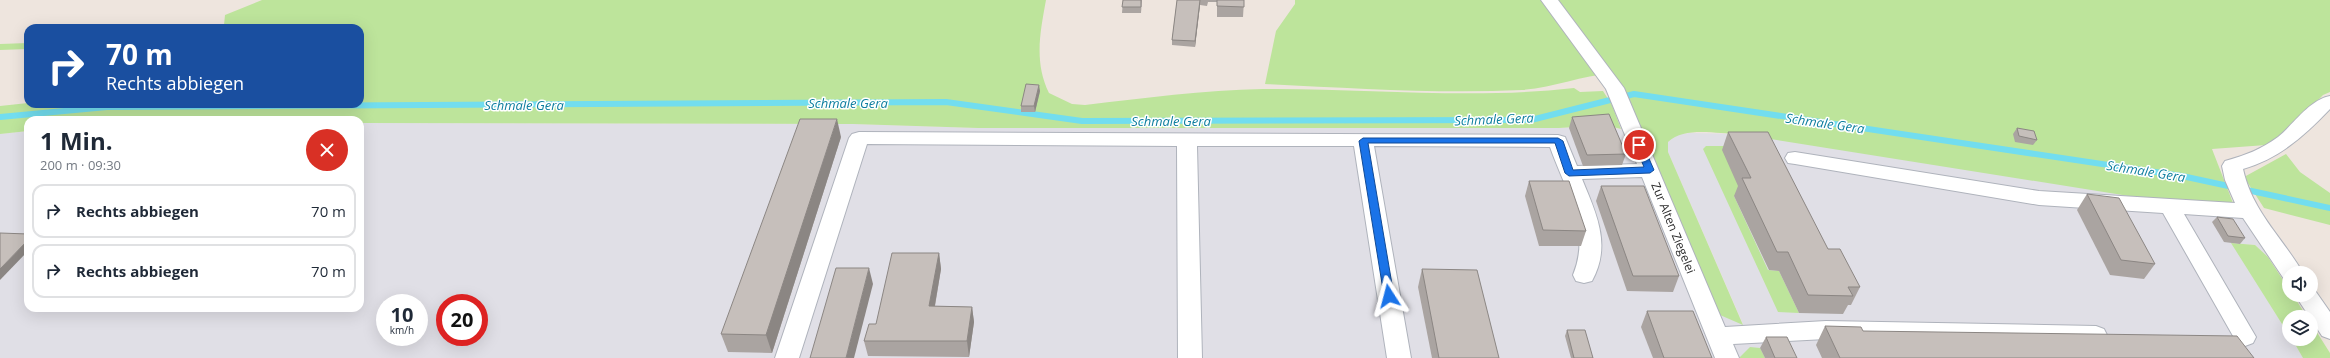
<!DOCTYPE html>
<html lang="de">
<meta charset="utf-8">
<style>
:root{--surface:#fff;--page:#f6f6f7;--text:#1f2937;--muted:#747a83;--line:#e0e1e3}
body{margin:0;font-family:"Open Sans",sans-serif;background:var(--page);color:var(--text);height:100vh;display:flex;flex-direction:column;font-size:15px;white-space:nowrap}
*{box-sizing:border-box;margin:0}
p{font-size:13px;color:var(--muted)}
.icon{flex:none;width:22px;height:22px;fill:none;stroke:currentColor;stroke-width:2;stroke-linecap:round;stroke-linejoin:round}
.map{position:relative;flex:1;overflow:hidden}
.drawer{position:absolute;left:24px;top:116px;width:340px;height:196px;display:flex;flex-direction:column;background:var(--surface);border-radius:12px;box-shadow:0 4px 16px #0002}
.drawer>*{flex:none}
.top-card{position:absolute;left:24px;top:24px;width:340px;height:84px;border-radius:12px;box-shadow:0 4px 16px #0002;background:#1a4fa0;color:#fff;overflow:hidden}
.tools{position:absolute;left:2282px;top:266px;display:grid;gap:8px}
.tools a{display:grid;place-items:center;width:36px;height:36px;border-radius:50%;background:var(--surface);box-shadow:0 4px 16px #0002;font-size:20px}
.speed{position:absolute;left:376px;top:294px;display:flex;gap:8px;font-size:20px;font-weight:700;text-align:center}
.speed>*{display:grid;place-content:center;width:52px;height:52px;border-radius:50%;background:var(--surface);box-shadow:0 4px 16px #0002;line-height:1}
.speed small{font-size:10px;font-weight:400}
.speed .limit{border:6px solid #d22;background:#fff;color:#111}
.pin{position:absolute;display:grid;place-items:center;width:34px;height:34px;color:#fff;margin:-17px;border:2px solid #fff;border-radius:50%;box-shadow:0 1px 4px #0007}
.me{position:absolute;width:44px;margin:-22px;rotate:351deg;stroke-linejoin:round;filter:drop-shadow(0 0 3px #0008)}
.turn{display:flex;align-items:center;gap:14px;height:84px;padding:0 16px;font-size:18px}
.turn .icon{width:52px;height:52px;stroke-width:2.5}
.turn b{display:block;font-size:28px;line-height:34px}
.round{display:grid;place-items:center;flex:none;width:42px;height:42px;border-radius:21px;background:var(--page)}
.overview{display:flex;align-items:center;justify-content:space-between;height:68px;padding:0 16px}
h1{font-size:24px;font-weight:700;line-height:30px}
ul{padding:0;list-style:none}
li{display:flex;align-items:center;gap:12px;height:54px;margin:0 8px 6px;padding:0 8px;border:2px solid var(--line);border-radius:12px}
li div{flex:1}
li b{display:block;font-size:15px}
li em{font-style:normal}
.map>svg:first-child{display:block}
</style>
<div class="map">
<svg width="2330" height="358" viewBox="0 0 2330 358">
<rect width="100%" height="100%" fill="#eee5de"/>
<path fill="#e0dfe6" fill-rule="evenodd" d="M360,123l493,1 125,4h581l46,-3 37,11 79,179 22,9 -75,-172v-10l8,-7 13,-2 50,1 494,69 35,54 -13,-12 -23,-2 57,92v4h3l11,19h-2303v-224l28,-3v177h332zM385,303h34v34h-34zM445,303h34v34h-34z"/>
<g fill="#bde49b">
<path d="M262,0h784c-6,33 -12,62 3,93l23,11 13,1c60,-7 118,-15 178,-16 104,-1 207,11 311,-1l6,4 23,-1 9,14 9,24 -16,-4 -46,3h-581l-125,-4 -493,-1v-3h-332v11l-28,3v-28l28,-3 332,1v-76h-142l6,-3 1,-10z"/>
<path d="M1295,0h1035v92l-7,3 -37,38 -20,12 -54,4 21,54 -98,-6 -396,-63c-22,0 -54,-8 -71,8v10l75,173 -23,-10c-24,-58 -49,-116 -75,-174 -11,-24 -15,-47 -34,-67 -29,1 -58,14 -89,16 -85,4 -171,-2 -257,-6l11,-53 19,-27z"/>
<polygon points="28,43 28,49 0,50 0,44"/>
<polygon points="1706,146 1744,146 1743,196 1734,196 1768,270 1779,271 1799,313 1778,312 1703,149"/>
<polygon points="2286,154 2300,172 2330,193 2330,225 2264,208 2244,177"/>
<polygon points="2231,243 2255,245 2268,257 2289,289 2289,295 2293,295 2307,317 2289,317 2289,335"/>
<polygon points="2311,323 2330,353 2330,358 2303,358 2292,339 2311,339"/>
<polygon points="1750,347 1760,348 1765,358 1739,358"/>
</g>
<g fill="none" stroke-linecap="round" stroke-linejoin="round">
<polyline stroke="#72ddef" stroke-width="6" points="0,117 107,107 946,102 1082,121 1531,120 1634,94 2182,176 2330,208"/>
<defs>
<g id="minor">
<path d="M1541,0h17l66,88 101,239 101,-6 270,5 8,3 3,6 -3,6 -8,3 -270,-5 -93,5 6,14h-24l-73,-181 -60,2c14,34 30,66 10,102l-8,2 -8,-2 -3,-6c19,-46 -8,-85 -23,-128l-176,-1 37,212h-24l-33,-212h-157l5,212h-24l-1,-212 -310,-2 -68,214h-24l74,-220 3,-4 7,-2 699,3 7,2 12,29 60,-2 -31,-75z"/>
<path d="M2330,96v13c-26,27 -50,49 -87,60 9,42 39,68 60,104h-14v7l-5,-1 -41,-61 -59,-4 72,123 -3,6 -8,3 -8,-3 -74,-130 -124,-8 -244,-41 -7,-1 -3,-5 3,-5 7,-1 244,39 196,12 -10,-23 -3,-14 3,-5c19,-5 37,-12 53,-24 16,-13 31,-37 52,-41z"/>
<polygon points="2311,288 2314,289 2330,312 2330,339 2322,336 2295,295 2311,295"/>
</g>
</defs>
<use href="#minor" stroke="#afb3bc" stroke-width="2"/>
<use href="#minor" fill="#fff" fill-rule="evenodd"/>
</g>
<g fill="#aaa4a1">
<polygon points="1123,0 1142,0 1141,13 1122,13"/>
<polygon points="1177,0 1244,0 1243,17 1217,17 1217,2 1208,2 1207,6 1200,5 1195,47 1172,45 1172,40"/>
<polygon points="1040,91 1035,112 1021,112 1021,106"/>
<polygon points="1572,117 1626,154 1622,165 1583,166 1569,128"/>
<polygon points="2017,128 2037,140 2033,145 2015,142 2013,134"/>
<polygon points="1728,132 1860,287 1851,305 1848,305 1843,314 1799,313 1779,271 1769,270 1734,196 1738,186 1722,150"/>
<polygon points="841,137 772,353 728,352 721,334"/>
<polygon points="1529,181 1586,231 1581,246 1539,246 1525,196"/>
<polygon points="1601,186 1679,276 1673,292 1627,291 1596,201"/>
<polygon points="2087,194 2155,264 2144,279 2110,275 2077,210"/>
<polygon points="2217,217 2245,238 2240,244 2224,242 2212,222"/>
<polygon points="939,253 941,269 935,306 972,307 974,322 969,357 868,356 864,341"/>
<polygon points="1422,269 1499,358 1432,358 1418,287"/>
<polygon points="1647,311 1712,358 1653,358 1641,327"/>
<polygon points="1825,326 1863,331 2254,358 1822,358 1816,345"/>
<polygon points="1567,330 1593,358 1571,358 1565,336"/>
<polygon points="1766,337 1797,358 1765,358 1760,348"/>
</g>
<g fill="#8b8683">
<polygon points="1200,0 1200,5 1195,47 1195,41"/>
<polygon points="1039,85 1040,91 1035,112 1034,106"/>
<polygon points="837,119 841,137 772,353 766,335"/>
<polygon points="28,240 28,251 0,280 0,269"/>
<polygon points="939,253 941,269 932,322 929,306"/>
<polygon points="869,268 873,284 854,358 846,358"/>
<polygon points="972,307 974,322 969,357 967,341"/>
</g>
<g fill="#c6bfbb" stroke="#8b8683">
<polygon points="1123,0 1141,0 1141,7 1122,7"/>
<polygon points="1177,0 1200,0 1195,41 1172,40"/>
<polygon points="1217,0 1244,0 1244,7 1217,6"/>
<polygon points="1026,84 1039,85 1034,106 1021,106"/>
<polygon points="1609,114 1626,154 1587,155 1572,117"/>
<polygon points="800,119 837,119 766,335 721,334"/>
<polygon points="2017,128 2034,131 2037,140 2019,136"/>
<polygon points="1728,132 1768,132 1828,249 1840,249 1860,287 1848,287 1853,296 1808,295 1788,252 1777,252 1742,178 1751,178"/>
<polygon points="1529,181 1569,181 1586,231 1543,230"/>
<polygon points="1601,186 1644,186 1679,276 1633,276"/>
<polygon points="2087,194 2119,198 2155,264 2121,260"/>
<polygon points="2217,217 2233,219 2245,238 2228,236"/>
<polygon points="0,233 28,234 28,240 0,269"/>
<polygon points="892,253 939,253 929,306 972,307 967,341 864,341 869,324 876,324"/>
<polygon points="836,268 869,268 846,358 810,358"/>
<polygon points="1422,269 1477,270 1499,358 1439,358"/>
<polygon points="1647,311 1693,311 1712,358 1664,358"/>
<polygon points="1825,326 1861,327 1863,331 2237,336 2254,358 1840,358"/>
<polygon points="1567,330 1585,330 1593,358 1574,358"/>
<polygon points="1766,337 1787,337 1797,358 1775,358"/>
</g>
<polygon fill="#1a73e8" stroke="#114b97" points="1363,138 1558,138 1563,141 1573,170 1644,167 1635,145 1639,142 1643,145 1654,170 1650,173 1569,176 1565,173 1555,143 1368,143 1394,296 1389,300 1384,296 1359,141"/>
<g text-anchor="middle" stroke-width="3" stroke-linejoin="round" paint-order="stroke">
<g font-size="12" fill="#2c2c2c" stroke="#fff">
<text transform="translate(1673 228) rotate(68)" y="4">Zur Alten Ziegelei</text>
</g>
<g font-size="13" font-style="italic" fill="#0d7e9f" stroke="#fff">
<text x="848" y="108">Schmale Gera</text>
<text x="524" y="110">Schmale Gera</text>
<text transform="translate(1494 119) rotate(-2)" y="5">Schmale Gera</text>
<text x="1171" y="126">Schmale Gera</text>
<text transform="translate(1825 123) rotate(8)" y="5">Schmale Gera</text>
<text transform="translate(2146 171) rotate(9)" y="5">Schmale Gera</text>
</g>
</g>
</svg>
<div class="tools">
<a><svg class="icon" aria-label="sound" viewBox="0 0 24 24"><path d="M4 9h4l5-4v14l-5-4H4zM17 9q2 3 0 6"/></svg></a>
<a><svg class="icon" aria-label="layers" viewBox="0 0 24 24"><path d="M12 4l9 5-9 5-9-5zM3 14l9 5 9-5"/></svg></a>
</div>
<div class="speed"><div>10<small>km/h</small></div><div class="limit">20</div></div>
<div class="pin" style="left:1639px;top:145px;background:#d93025"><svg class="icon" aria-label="arrive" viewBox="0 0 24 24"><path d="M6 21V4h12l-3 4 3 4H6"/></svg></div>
<svg class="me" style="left:1389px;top:296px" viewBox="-20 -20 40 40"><path d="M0-17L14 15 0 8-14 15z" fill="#1a73e8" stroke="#fff" stroke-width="4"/></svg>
<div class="top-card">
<div class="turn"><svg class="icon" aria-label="right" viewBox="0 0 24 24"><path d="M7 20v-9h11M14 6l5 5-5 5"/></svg><div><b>70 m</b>Rechts abbiegen</div></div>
</div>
<section class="drawer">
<div class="overview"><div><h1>1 Min.</h1><p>200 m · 09:30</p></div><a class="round" style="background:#d93025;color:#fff"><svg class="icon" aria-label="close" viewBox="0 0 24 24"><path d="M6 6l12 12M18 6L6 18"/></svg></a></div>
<ul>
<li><svg class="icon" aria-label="right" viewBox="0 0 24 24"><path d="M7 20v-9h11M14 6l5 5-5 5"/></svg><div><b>Rechts abbiegen</b></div><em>70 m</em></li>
<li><svg class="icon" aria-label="right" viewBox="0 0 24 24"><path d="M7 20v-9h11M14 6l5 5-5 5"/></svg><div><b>Rechts abbiegen</b></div><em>70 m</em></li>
</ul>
</section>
</div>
